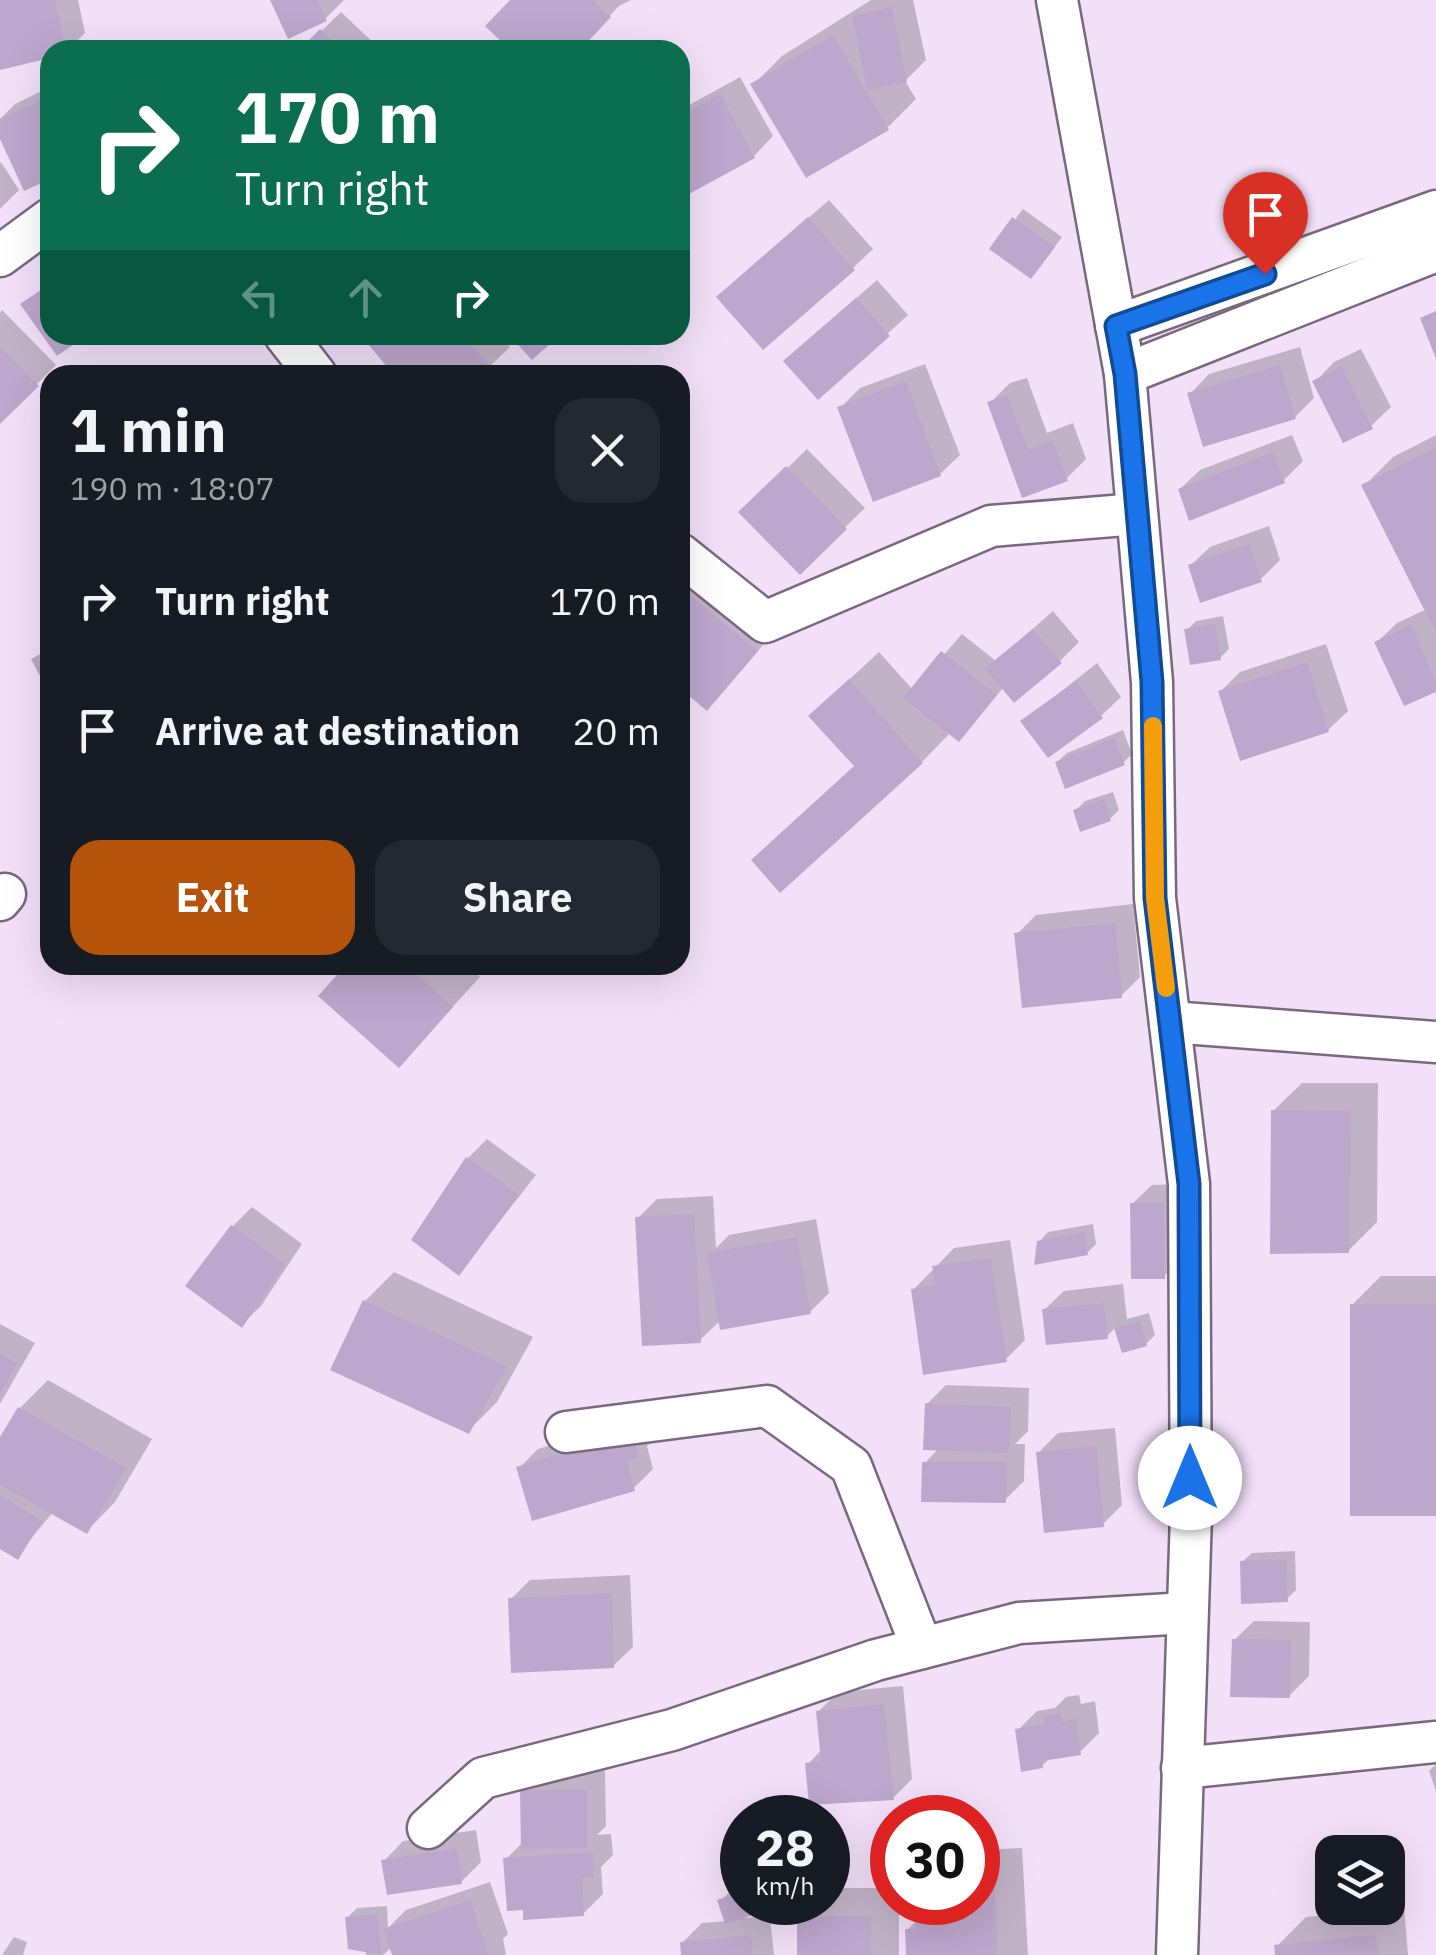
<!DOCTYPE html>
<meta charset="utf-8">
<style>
:root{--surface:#171b24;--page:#242831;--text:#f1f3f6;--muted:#9ea1a6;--accent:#b45309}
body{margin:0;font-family:"IBM Plex Sans",sans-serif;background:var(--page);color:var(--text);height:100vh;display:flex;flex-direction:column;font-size:38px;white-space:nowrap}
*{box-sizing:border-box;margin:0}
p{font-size:32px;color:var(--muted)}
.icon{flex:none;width:55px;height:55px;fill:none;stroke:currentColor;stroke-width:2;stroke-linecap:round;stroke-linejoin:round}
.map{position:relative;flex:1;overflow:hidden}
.panel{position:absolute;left:40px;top:365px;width:650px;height:610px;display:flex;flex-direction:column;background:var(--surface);border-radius:30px;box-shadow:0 10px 40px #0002}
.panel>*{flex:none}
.top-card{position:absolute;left:40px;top:40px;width:650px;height:305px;border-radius:30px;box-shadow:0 10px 40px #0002;background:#0b6e4f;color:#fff;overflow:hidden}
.fabs{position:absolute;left:1315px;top:1835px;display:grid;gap:20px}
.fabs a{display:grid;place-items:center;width:90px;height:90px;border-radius:20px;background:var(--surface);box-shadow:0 10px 40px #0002;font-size:50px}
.speed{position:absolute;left:720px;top:1795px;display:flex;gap:20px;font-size:50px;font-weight:700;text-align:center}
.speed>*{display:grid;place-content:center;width:130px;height:130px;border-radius:50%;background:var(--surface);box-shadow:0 10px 40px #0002;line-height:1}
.speed small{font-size:25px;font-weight:400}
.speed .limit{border:15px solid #d22;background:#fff;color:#111}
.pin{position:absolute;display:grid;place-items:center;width:85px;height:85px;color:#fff;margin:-102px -42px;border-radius:50% 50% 50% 0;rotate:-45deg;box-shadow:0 0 10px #0007}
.pin .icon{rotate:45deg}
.me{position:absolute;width:110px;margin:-55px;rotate:0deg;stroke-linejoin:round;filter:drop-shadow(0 0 8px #0008)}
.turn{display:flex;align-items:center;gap:35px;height:210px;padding:0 30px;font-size:45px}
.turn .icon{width:130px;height:130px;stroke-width:2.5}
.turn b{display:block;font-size:70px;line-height:85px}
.lanes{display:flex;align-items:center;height:95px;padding:0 30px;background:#0003;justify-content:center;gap:50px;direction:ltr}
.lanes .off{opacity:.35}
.round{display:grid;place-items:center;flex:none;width:105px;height:105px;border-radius:30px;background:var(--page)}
.head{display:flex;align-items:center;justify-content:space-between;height:170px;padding:0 30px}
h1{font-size:60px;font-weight:700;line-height:75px}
.primary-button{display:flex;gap:20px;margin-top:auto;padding:20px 30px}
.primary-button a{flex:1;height:115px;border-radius:30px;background:var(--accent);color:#fff;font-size:40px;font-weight:700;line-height:115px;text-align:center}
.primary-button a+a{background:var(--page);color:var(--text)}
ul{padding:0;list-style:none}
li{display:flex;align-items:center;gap:30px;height:130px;padding:0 30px}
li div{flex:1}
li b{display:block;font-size:38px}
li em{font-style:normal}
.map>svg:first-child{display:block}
</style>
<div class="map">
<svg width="1436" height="1955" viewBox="0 0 1436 1955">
<rect width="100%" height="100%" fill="#f2e0f9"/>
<g fill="#0003">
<polygon points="0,0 78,0 85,33 68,50 50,50 50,56 0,67"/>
<polygon points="273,0 344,0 325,19"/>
<polygon points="514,0 631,0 619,6 577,50 514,50"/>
<polygon points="871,0 913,0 926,60 905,81 916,99 887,128 753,85 782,56"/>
<polygon points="341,12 381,50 302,50"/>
<polygon points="493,43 501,50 486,50"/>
<polygon points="740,77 773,136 754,156 680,173 680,110"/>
<polygon points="50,87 50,177 0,133 0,119 15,104"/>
<polygon points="1,162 19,190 0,209 0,163"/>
<polygon points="829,200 873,249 853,268 739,278"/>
<polygon points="1023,209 1062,237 1040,267 993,248"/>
<polygon points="877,280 908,315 819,396 806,342"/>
<polygon points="2,310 56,365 0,421 0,313"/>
<polygon points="379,335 499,335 510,347 481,375 397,375"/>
<polygon points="1300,347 1314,398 1295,417 1190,394 1209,374"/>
<polygon points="1361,349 1391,407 1371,426 1315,382 1334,362"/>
<polygon points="925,364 960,455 940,474 840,408 860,388"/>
<polygon points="1027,378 1047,433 1073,423 1086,459 1066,479 1023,495 990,403 1010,383"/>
<polygon points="1292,435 1303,461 1283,481 1180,489 1200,470"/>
<polygon points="1436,435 1436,689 1377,642 1397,623 1427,609 1364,486 1393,457"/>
<polygon points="807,449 865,508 800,571 742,512"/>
<polygon points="1269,526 1280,560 1261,579 1190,566 1210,547"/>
<polygon points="696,565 775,631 726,688 692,696 680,710 680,581"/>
<polygon points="1053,611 1079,642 1060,661 1004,687 959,738 951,732 922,762 856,765 840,688 879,652 913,690 962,634 996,661"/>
<polygon points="1223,616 1229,649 1220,658 1187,630 1196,621"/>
<polygon points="1326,644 1348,711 1328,730 1220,692 1240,672"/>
<polygon points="1097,663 1121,697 1101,716 1024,721"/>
<polygon points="1123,730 1132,754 1123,763 1057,762 1067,753"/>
<polygon points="1113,792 1119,810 1110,819 1076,810 1085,801"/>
<polygon points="1133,904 1140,977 1121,996 1017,934 1036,915"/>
<polygon points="349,965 467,965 480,977 399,1065"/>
<polygon points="1302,1083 1378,1083 1377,1222 1348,1251 1273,1111"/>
<polygon points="487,1139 536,1175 459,1273 414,1240 468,1158"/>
<polygon points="1182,1184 1184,1257 1164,1276 1132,1204 1152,1185"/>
<polygon points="713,1196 716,1248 729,1235 816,1219 829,1293 810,1312 721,1320 700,1340 638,1218 657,1199"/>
<polygon points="252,1207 302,1244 261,1306 241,1325 233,1226"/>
<polygon points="1093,1224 1096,1244 1087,1253 1039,1242 1048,1232"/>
<polygon points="1010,1240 1025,1340 1006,1359 913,1290 954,1248"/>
<polygon points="394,1272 533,1337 497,1402 468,1431 365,1301"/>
<polygon points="1381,1276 1436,1276 1436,1513 1352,1305"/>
<polygon points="1123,1284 1127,1319 1149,1313 1155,1335 1146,1344 1124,1350 1116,1327 1107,1336 1044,1310 1064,1291"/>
<polygon points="0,1324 35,1343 0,1404"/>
<polygon points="48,1380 152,1439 115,1502 87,1531 53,1512 17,1556 0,1546 0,1442 20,1408"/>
<polygon points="946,1385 1029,1388 1028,1431 1015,1444 1025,1444 1024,1481 1005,1500 925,1463 939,1448 927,1404"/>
<polygon points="651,1414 658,1436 647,1446 653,1469 634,1488 519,1468 538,1449"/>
<polygon points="1115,1428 1122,1505 1102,1525 1038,1453 1058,1433"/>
<polygon points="1295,1551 1296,1590 1287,1599 1242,1562 1252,1553"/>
<polygon points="630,1575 633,1647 613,1666 511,1599 530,1580"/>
<polygon points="1254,1621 1310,1622 1309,1676 1289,1696 1234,1640"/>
<polygon points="903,1686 912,1779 893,1798 808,1764 822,1749 818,1712 838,1692"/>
<polygon points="1079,1695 1081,1704 1095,1701 1099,1733 1080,1752 1051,1757 1042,1766 1018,1730 1037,1711 1055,1708 1066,1697"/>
<polygon points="1436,1764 1436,1791 1429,1771"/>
<polygon points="605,1771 606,1826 597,1835 611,1834 613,1855 601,1867 603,1894 583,1914 525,1908 506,1859 523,1842 523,1791 542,1772"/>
<polygon points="476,1830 481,1862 461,1882 384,1861 403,1841"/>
<polygon points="1022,1848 1028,1955 909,1955 907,1930 918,1919 978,1902 978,1850"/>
<polygon points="841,1849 847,1869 828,1888 892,1888 892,1902 899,1902 899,1955 799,1955 799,1917 814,1902 828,1902 828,1853"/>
<polygon points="742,1880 742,1902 785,1902 737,1918 770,1917 774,1955 684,1955 682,1943 702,1923 727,1921 720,1901"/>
<polygon points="490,1882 508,1934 503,1939 506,1955 395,1955 392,1947 383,1955 366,1955 365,1946 348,1917 357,1908 387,1906 388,1928 406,1910"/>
<polygon points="1404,1907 1408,1955 1278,1955 1277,1946 1306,1917"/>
<polygon points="14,1937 27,1942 23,1955 2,1955"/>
</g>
<g fill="#bda7cd">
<polygon points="0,0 55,0 66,50 50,50 50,58 0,70"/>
<polygon points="270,0 317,0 327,21 288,39"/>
<polygon points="510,0 592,0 611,17 580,50 510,50 485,26"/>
<polygon points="892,7 907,82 867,90 852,16"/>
<polygon points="320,29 342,50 299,50"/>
<polygon points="833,35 889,130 806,178 750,84"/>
<polygon points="720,94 755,158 689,194 680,178 680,116"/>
<polygon points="50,96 50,179 24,191 0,139 0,119"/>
<polygon points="808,217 855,270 763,350 716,297"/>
<polygon points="1012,217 1055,247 1031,279 989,249"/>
<polygon points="50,284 50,335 87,335 57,356 20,304"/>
<polygon points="856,298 890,336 818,400 783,361"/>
<polygon points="1436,311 1436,359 1420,318"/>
<polygon points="376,335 463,335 492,369 485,375 394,375 367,343"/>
<polygon points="509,335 560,335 532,360"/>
<polygon points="0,347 39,386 0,424"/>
<polygon points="1280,365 1296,419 1203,447 1187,393"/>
<polygon points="1341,366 1373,429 1343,443 1312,381"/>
<polygon points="906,381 941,476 873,502 837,407"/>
<polygon points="1007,395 1028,450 1053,441 1068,481 1022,498 987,402"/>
<polygon points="1436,447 1436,633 1361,485"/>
<polygon points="1273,452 1285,483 1189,521 1178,489"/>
<polygon points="786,466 847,529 800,575 738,512"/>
<polygon points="1249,544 1262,582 1200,603 1188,565"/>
<polygon points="680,587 758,651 707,711 680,688"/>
<polygon points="1215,624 1221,660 1190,665 1184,629"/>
<polygon points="1411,625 1436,680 1436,692 1404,706 1374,642"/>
<polygon points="1033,629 1062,663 1014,703 985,668"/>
<polygon points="50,649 50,695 31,659"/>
<polygon points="941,651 997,695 959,742 903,698"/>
<polygon points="1307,662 1329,732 1240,761 1218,691"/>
<polygon points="849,679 923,763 780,893 751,860 854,766 808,716"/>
<polygon points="1076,681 1103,718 1048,758 1020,721"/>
<polygon points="1114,738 1125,765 1065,789 1055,762"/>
<polygon points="1104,799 1111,821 1080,832 1073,810"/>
<polygon points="1115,923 1122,998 1022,1008 1014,933"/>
<polygon points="346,965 406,965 453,1007 399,1068 318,996"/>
<polygon points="1271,1110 1351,1111 1349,1253 1270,1254"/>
<polygon points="466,1157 519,1195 459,1276 411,1240"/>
<polygon points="1164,1202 1165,1279 1131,1279 1130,1203"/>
<polygon points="694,1214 701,1343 642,1346 635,1217"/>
<polygon points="231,1225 285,1264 242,1328 185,1286"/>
<polygon points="1084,1232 1088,1255 1034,1265 1037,1241"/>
<polygon points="797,1237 811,1314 720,1330 707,1253"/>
<polygon points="991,1258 1007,1362 923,1375 911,1289 936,1285 932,1266"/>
<polygon points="363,1300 507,1366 469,1434 330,1370"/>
<polygon points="1104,1303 1108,1339 1046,1345 1042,1309"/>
<rect x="1350" y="1304" width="86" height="212"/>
<polygon points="1140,1321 1147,1346 1122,1353 1114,1328"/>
<polygon points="0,1354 17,1363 0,1394"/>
<polygon points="925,1403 1011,1407 1009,1453 923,1450"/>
<polygon points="18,1407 126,1468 87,1534 0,1485 0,1437"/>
<polygon points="632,1432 639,1457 627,1461 635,1491 532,1521 516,1467"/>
<polygon points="1096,1446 1104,1527 1044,1533 1036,1452"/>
<polygon points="922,1462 1007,1462 1006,1503 921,1502"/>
<polygon points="0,1495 42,1521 18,1560 0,1549"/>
<polygon points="1286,1559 1288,1602 1241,1604 1240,1561"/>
<polygon points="612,1593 614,1668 511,1673 508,1598"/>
<polygon points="1232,1639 1291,1640 1290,1698 1230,1697"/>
<polygon points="884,1704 894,1800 809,1805 805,1763 821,1761 816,1711"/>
<polygon points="1061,1713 1062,1722 1076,1719 1081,1755 1042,1761 1043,1768 1021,1772 1015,1729 1045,1724 1044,1716"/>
<polygon points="520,1790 587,1790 587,1848 521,1849"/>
<polygon points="457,1848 462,1884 387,1895 381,1860"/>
<polygon points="593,1852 594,1877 582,1878 584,1916 523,1920 523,1910 507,1911 503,1858"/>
<polygon points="994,1875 998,1955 906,1955 905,1929 916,1929 915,1902 978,1902 978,1876"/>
<polygon points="742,1892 742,1902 790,1903 725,1924 717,1900"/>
<polygon points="470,1900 489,1955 392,1955 383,1929"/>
<polygon points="378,1914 381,1955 348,1949 345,1917"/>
<rect x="797" y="1916" width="74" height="39"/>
<polygon points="751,1935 753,1955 681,1955 680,1942"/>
<polygon points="1376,1935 1378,1955 1275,1955 1274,1945"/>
</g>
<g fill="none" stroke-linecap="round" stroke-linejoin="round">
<defs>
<g id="street">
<polyline points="1057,0 1125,374 1152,682 1155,898 1189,1184 1191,1514 1177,1955"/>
<polyline points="0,256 50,219"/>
<polyline points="1116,326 1436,211"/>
<polyline points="285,335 316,375"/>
<polyline points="1125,374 1436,251"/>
<polyline points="680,554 765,622 991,526 1137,514"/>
<polyline points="0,900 5,894"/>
<polyline points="1170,1022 1436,1042"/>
<polyline points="566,1432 767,1406 851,1466 922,1648"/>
<polyline points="1182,1768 1436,1742"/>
<polyline points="428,1828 483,1778 672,1730 876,1660 1019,1623 1187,1613"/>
</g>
</defs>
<use href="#street" stroke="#79697f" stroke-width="45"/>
<use href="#street" stroke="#fff" stroke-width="40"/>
</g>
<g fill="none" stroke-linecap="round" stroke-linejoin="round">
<defs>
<polyline id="route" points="1190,1478 1189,1184 1155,898 1152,682 1125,374 1116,326 1265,274"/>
</defs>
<use href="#route" stroke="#114b97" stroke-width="25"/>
<use href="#route" stroke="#1a73e8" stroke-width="18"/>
<polyline stroke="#f59e0b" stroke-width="18" points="1153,726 1155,898 1166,988"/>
</g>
</svg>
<div class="fabs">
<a><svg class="icon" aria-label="layers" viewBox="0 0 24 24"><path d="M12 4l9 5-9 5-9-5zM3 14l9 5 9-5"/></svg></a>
</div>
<div class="speed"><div>28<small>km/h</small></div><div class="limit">30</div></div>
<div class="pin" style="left:1265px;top:274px;background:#d93025"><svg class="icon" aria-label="arrive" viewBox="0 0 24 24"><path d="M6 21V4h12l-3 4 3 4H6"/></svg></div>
<svg class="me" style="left:1190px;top:1478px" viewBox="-20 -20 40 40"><circle r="19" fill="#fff"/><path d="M0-13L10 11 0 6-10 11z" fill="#1a73e8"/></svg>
<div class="top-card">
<div class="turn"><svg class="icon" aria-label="right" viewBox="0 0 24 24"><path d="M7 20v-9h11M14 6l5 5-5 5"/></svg><div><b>170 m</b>Turn right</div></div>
<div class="lanes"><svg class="icon off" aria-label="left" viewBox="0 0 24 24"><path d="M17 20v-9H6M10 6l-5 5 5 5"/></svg><svg class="icon off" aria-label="ahead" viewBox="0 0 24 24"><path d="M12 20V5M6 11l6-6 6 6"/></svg><svg class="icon" aria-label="right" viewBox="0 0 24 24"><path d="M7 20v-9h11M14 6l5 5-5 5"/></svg></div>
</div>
<section class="panel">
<div class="head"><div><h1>1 min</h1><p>190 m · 18:07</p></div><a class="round"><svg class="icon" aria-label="close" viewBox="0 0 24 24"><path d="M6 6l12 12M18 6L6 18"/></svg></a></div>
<ul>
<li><svg class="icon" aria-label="right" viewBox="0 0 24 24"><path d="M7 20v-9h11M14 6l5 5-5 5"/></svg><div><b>Turn right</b></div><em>170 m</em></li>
<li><svg class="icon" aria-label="arrive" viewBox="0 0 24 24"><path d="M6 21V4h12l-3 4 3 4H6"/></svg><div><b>Arrive at destination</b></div><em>20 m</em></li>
</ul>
<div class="primary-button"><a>Exit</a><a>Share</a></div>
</section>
</div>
